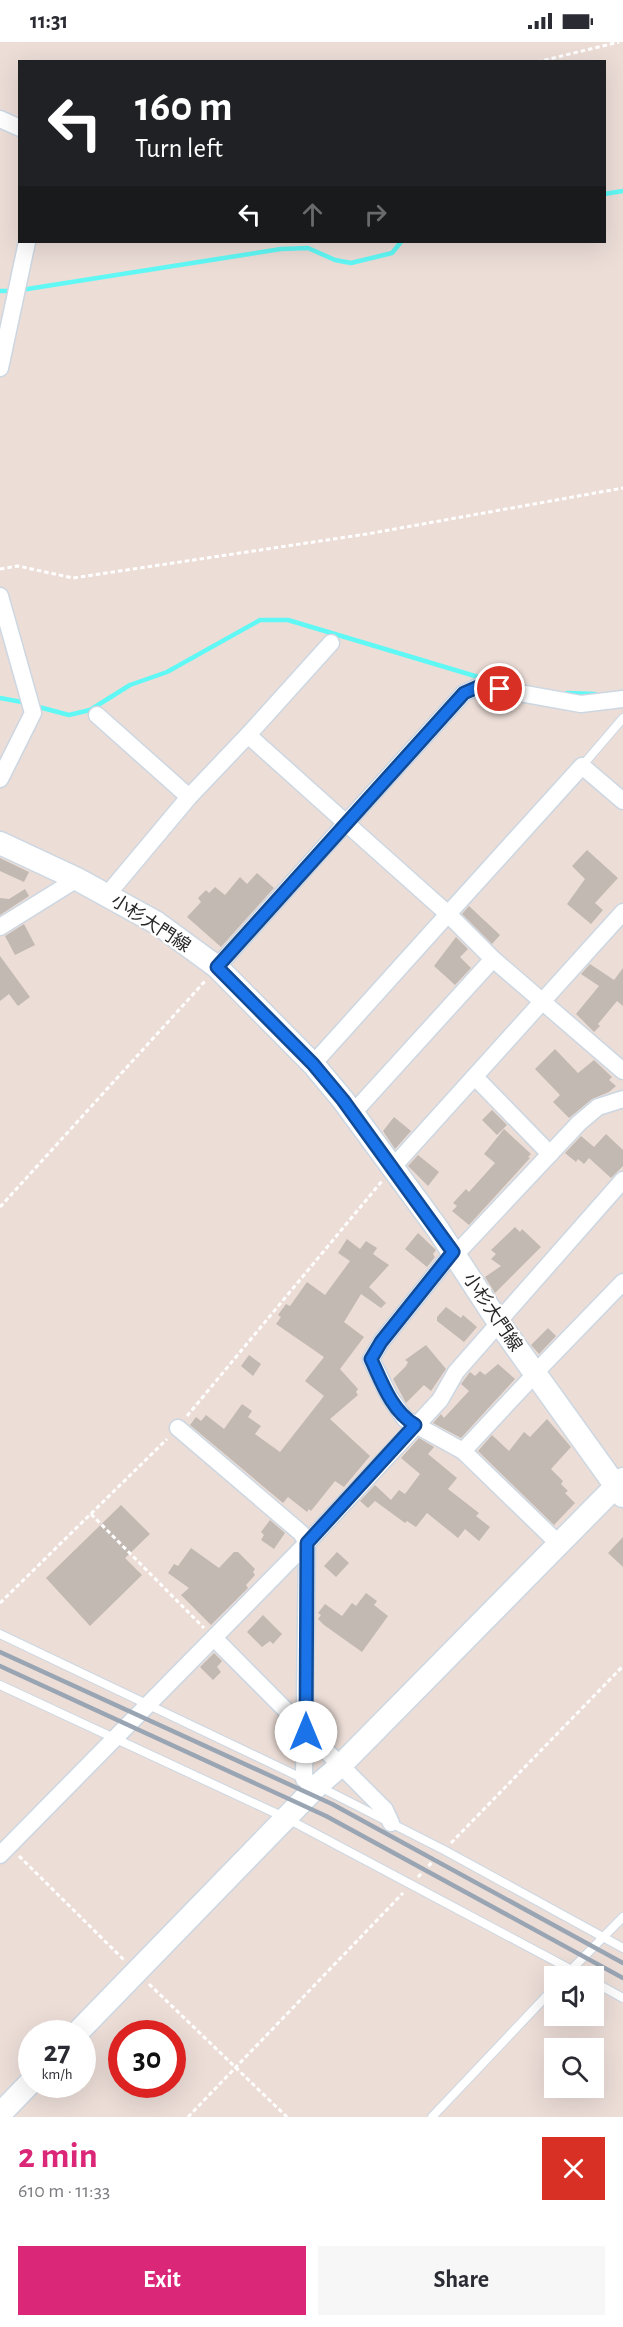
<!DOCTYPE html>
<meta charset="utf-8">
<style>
:root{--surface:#fff;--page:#f7f7f7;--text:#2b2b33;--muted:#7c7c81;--accent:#db2777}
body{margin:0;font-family:"Alegreya Sans","Noto Sans JP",sans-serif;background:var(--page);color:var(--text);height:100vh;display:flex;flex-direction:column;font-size:22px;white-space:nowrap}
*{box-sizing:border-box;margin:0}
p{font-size:20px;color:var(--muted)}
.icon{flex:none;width:33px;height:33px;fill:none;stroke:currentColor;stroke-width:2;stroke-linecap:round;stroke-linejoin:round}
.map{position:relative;height:2075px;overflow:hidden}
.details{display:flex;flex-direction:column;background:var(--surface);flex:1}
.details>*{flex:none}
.guide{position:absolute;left:18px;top:18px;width:588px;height:183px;border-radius:0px;box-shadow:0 6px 24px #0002;background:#202124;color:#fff;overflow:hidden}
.buttons{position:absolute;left:544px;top:1924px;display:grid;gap:12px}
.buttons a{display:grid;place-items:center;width:60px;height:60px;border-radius:0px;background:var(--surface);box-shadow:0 6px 24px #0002;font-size:30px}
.speed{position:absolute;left:18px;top:1978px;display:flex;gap:12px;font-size:30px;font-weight:700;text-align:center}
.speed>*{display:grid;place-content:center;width:78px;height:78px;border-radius:50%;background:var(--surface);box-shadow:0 6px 24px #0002;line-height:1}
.speed small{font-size:15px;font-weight:400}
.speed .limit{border:9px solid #d22;background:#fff;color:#111}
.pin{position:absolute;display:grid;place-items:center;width:51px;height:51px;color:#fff;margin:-26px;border:3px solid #fff;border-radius:50%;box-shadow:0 2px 6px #0007}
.me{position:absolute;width:66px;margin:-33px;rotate:0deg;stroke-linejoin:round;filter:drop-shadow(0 0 4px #0008)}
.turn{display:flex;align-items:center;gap:21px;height:126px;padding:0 18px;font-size:27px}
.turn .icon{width:78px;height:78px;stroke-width:2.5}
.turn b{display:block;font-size:42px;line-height:51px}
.lanes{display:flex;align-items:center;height:57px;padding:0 18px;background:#0003;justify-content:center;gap:30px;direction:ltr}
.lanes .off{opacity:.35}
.round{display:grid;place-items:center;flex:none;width:63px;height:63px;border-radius:0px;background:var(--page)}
.head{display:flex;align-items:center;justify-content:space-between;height:102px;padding:0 18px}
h1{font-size:36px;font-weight:600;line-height:45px;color:var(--accent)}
.primary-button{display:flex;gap:12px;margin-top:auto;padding:12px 18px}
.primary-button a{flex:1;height:69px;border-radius:0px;background:var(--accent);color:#fff;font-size:24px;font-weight:600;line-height:69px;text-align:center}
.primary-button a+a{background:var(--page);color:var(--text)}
.status{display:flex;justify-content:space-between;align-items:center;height:42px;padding:0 30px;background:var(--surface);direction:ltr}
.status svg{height:16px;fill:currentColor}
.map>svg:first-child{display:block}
</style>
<div class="status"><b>11:31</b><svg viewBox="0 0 49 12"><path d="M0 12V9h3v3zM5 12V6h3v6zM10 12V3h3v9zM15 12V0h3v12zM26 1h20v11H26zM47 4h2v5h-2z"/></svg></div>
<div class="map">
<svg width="623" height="2075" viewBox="0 0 623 2075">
<rect width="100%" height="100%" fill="#ecddd7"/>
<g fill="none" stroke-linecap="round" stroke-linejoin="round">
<g stroke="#60f8f5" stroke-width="4.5">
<polyline points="604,152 623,149"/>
<polyline points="21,248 281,207 308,206 335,218 351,221 392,211 401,200"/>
<polyline points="0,249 13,249"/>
<polyline points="567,651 595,652"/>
<polyline points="0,656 27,661"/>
<polyline points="35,664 69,673 90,668 130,643 167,630 260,578 288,578 485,637"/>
</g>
</g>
<g fill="#c2b9b3">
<polygon points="587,808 618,836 595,861 603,868 591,882 567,862 585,837 572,824"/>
<polygon points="0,816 29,830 24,840 0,829"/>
<polygon points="257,831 274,846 221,905 187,875 201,860 198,856 206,848 209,851 215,845 225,853 240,835 247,842"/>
<polygon points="25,847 29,854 0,873 0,856 9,857"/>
<polygon points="469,864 500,893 492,902 462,872"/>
<polygon points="24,882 35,903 15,913 5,894"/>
<polygon points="456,895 468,907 460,915 471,926 455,943 434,924"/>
<polygon points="0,914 30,955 18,964 9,952 0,959"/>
<polygon points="590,922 614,938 623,926 623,964 617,959 598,982 600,984 594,990 576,972 599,944 581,932"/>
<polygon points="555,1007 578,1031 594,1018 612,1035 609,1038 616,1044 609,1050 592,1057 569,1076 553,1060 560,1053 535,1027"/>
<polygon points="492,1068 507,1083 497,1093 482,1078"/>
<polygon points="394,1075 411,1089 395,1107 383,1089"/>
<polygon points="504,1087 531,1112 528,1115 530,1116 469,1183 452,1169 457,1164 453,1161 466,1147 469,1150 495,1121 484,1112"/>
<polygon points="606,1092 623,1108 623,1124 611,1136 589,1116 584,1122 578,1117 576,1120 565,1111 581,1094 594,1105"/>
<polygon points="418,1113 439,1130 428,1144 408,1124"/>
<polygon points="515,1185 520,1190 522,1187 541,1205 495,1251 485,1235 501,1224 491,1217 496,1212 491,1208"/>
<polygon points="418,1191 436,1208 433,1212 435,1215 427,1225 405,1207"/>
<polygon points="347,1197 360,1207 366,1199 377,1206 373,1212 389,1223 369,1245 386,1261 381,1266 361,1252 344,1280 364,1295 340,1327 358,1347 356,1350 358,1353 330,1377 370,1414 344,1445 335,1439 311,1469 309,1467 307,1470 288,1455 283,1461 190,1383 196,1375 201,1379 206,1373 224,1387 242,1362 252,1369 248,1375 261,1384 255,1392 280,1410 324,1354 305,1339 324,1315 276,1282 281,1275 278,1273 286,1262 290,1264 307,1240 325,1253 350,1219 338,1211"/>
<polygon points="446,1265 461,1276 463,1273 477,1285 464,1300 437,1279 437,1275"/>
<polygon points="548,1286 556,1294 539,1312 531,1303"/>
<polygon points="426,1303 446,1327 431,1349 424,1343 406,1361 393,1337 406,1324 408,1320 405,1318"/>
<polygon points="249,1313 261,1322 253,1334 241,1324"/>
<polygon points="498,1322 515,1337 461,1396 433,1381 441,1372 444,1376 469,1349 461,1342 470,1330 475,1334 480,1329 485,1333"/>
<polygon points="547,1377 571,1405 551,1427 563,1439 561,1442 568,1449 565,1451 575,1461 554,1483 478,1409 492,1393 509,1409 524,1390 530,1395"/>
<polygon points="419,1396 434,1405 428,1412 457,1436 448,1447 479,1471 476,1474 490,1485 479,1499 465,1487 458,1496 427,1471 416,1485 407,1479 405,1481 375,1459 368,1466 360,1459 375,1443 391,1458 399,1448 405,1452 420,1432 401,1416"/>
<polygon points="121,1463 150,1492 125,1516 142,1533 90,1584 46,1536"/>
<polygon points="270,1478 285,1491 274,1507 261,1498 264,1493 261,1490"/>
<polygon points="623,1495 623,1525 608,1511"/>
<polygon points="191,1506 219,1526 234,1510 238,1510 255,1527 253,1530 255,1533 246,1543 248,1546 211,1583 181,1553 189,1546 168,1531 174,1522 178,1524"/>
<polygon points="337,1510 349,1521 336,1535 324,1524"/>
<polygon points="366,1551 377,1559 374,1563 388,1574 362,1610 324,1583 318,1577 321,1573 318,1571 325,1562 342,1574 352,1561 356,1564"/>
<polygon points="263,1573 282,1592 273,1602 270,1599 262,1605 247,1590"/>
<polygon points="214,1611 222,1619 217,1625 221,1630 213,1638 200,1625"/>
</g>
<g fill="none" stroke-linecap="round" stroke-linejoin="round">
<defs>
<g id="lane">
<polyline points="582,724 623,676"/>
<polyline points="0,1592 304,1737"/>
<polyline points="0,1643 286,1776 585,1935"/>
<polyline points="320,1745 444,1808 623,1906"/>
<polyline points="564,1935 623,1875"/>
<polyline points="594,1940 623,1956"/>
<polyline points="432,2075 555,1945"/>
</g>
<g id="street">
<polyline points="0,77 20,86"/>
<polyline points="0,326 27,200"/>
<polyline points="0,554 33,671 0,737"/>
<polyline points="97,673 189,755 248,693 346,781 464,651 480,644 581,662 623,657"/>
<polyline points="248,693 331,601"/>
<polyline points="107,853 189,755"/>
<polyline points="0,885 77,837"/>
<polyline points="217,925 346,781 448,872 582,724 623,759"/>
<polyline points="313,1022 448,872 493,917"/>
<polyline points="475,1035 550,1112"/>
<polyline points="353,1071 493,917 623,1029"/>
<polyline points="392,1126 623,870"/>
<polyline points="453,1210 381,1300 371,1317 389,1354 405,1377 463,1409 559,1502"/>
<polyline points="455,1213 579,1081 598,1065 623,1057"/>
<polyline points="498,1280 623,1138"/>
<polyline points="535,1331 623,1240"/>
<polyline points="178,1386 301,1491 307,1501 304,1737 317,1744"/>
<polyline points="463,1409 535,1332"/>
<polyline points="214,1596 385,1768 391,1781"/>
<polyline points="0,1813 307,1501 440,1358 456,1330 499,1281"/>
</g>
<g id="secondary">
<polyline points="0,801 77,837 157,881 217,925 313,1022 343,1058 437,1186 499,1281 623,1454"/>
<polyline points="76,1992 317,1744 342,1722 623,1437"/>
<polyline points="0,2072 32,2039"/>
</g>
</defs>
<use href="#lane" stroke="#ccd7e2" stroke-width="10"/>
<use href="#street" stroke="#ccd7e2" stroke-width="19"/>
<use href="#secondary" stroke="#ccd7e2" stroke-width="25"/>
<g stroke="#fff" stroke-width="3" stroke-dasharray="4.5 3" stroke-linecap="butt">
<polyline points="537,20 619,0"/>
<polyline points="0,527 18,524 73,536 367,492 623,446"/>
<polyline points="0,1165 206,938"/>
<polyline points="187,1374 382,1139"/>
<polyline points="91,1472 204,1586"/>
<polyline points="0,1561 167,1397"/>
<polyline points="451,1801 623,1624"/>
<polyline points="19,1814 125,1919"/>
<polyline points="418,1835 436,1816"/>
<polyline points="149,1942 287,2075"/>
<polyline points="188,2075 403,1851"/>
</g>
<use href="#lane" stroke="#fff" stroke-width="8"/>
<use href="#street" stroke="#fff" stroke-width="16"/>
<use href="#secondary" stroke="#fff" stroke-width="22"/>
<g stroke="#9aa5b4" stroke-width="4.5">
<polyline points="0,1610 332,1762 623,1921"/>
<polyline points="0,1624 326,1774 623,1936"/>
</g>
</g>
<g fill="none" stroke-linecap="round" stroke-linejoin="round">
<defs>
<path id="route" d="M306,1690l1,-189 108,-118c-23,-14 -33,-42 -44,-66l10,-17 72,-90 -110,-152 -30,-36 -96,-97 247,-274 16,-7 20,3"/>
</defs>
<use href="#route" stroke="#114b97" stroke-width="15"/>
<use href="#route" stroke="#1a73e8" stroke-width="10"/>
</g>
<g text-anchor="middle" stroke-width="4.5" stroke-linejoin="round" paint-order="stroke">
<g font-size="18" fill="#272727" stroke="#fff">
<text transform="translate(151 881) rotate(33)" y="6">小杉大門線</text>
<text transform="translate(493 1270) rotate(56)" y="6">小杉大門線</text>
</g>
</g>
</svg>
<div class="buttons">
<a><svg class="icon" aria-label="sound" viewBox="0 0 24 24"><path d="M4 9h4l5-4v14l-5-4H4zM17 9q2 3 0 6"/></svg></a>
<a><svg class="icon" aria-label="search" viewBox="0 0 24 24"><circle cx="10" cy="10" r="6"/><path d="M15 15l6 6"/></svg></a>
</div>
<div class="speed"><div>27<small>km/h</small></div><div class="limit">30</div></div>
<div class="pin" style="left:500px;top:647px;background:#d93025"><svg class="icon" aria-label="arrive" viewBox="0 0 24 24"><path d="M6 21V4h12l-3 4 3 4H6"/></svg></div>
<svg class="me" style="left:306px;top:1690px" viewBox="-20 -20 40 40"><circle r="19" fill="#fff"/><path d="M0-13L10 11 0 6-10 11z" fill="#1a73e8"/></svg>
<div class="guide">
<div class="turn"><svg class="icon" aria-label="left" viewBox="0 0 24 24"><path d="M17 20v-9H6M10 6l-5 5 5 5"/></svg><div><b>160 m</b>Turn left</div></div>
<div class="lanes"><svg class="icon" aria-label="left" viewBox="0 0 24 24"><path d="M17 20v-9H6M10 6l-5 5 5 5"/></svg><svg class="icon off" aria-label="ahead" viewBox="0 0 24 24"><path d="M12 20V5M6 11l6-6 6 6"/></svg><svg class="icon off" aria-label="right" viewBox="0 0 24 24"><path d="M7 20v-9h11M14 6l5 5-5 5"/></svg></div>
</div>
</div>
<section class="details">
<div class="head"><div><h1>2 min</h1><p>610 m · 11:33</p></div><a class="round" style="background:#d93025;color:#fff"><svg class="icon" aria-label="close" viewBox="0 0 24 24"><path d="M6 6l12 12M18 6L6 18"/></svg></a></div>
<div class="primary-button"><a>Exit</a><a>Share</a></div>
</section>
